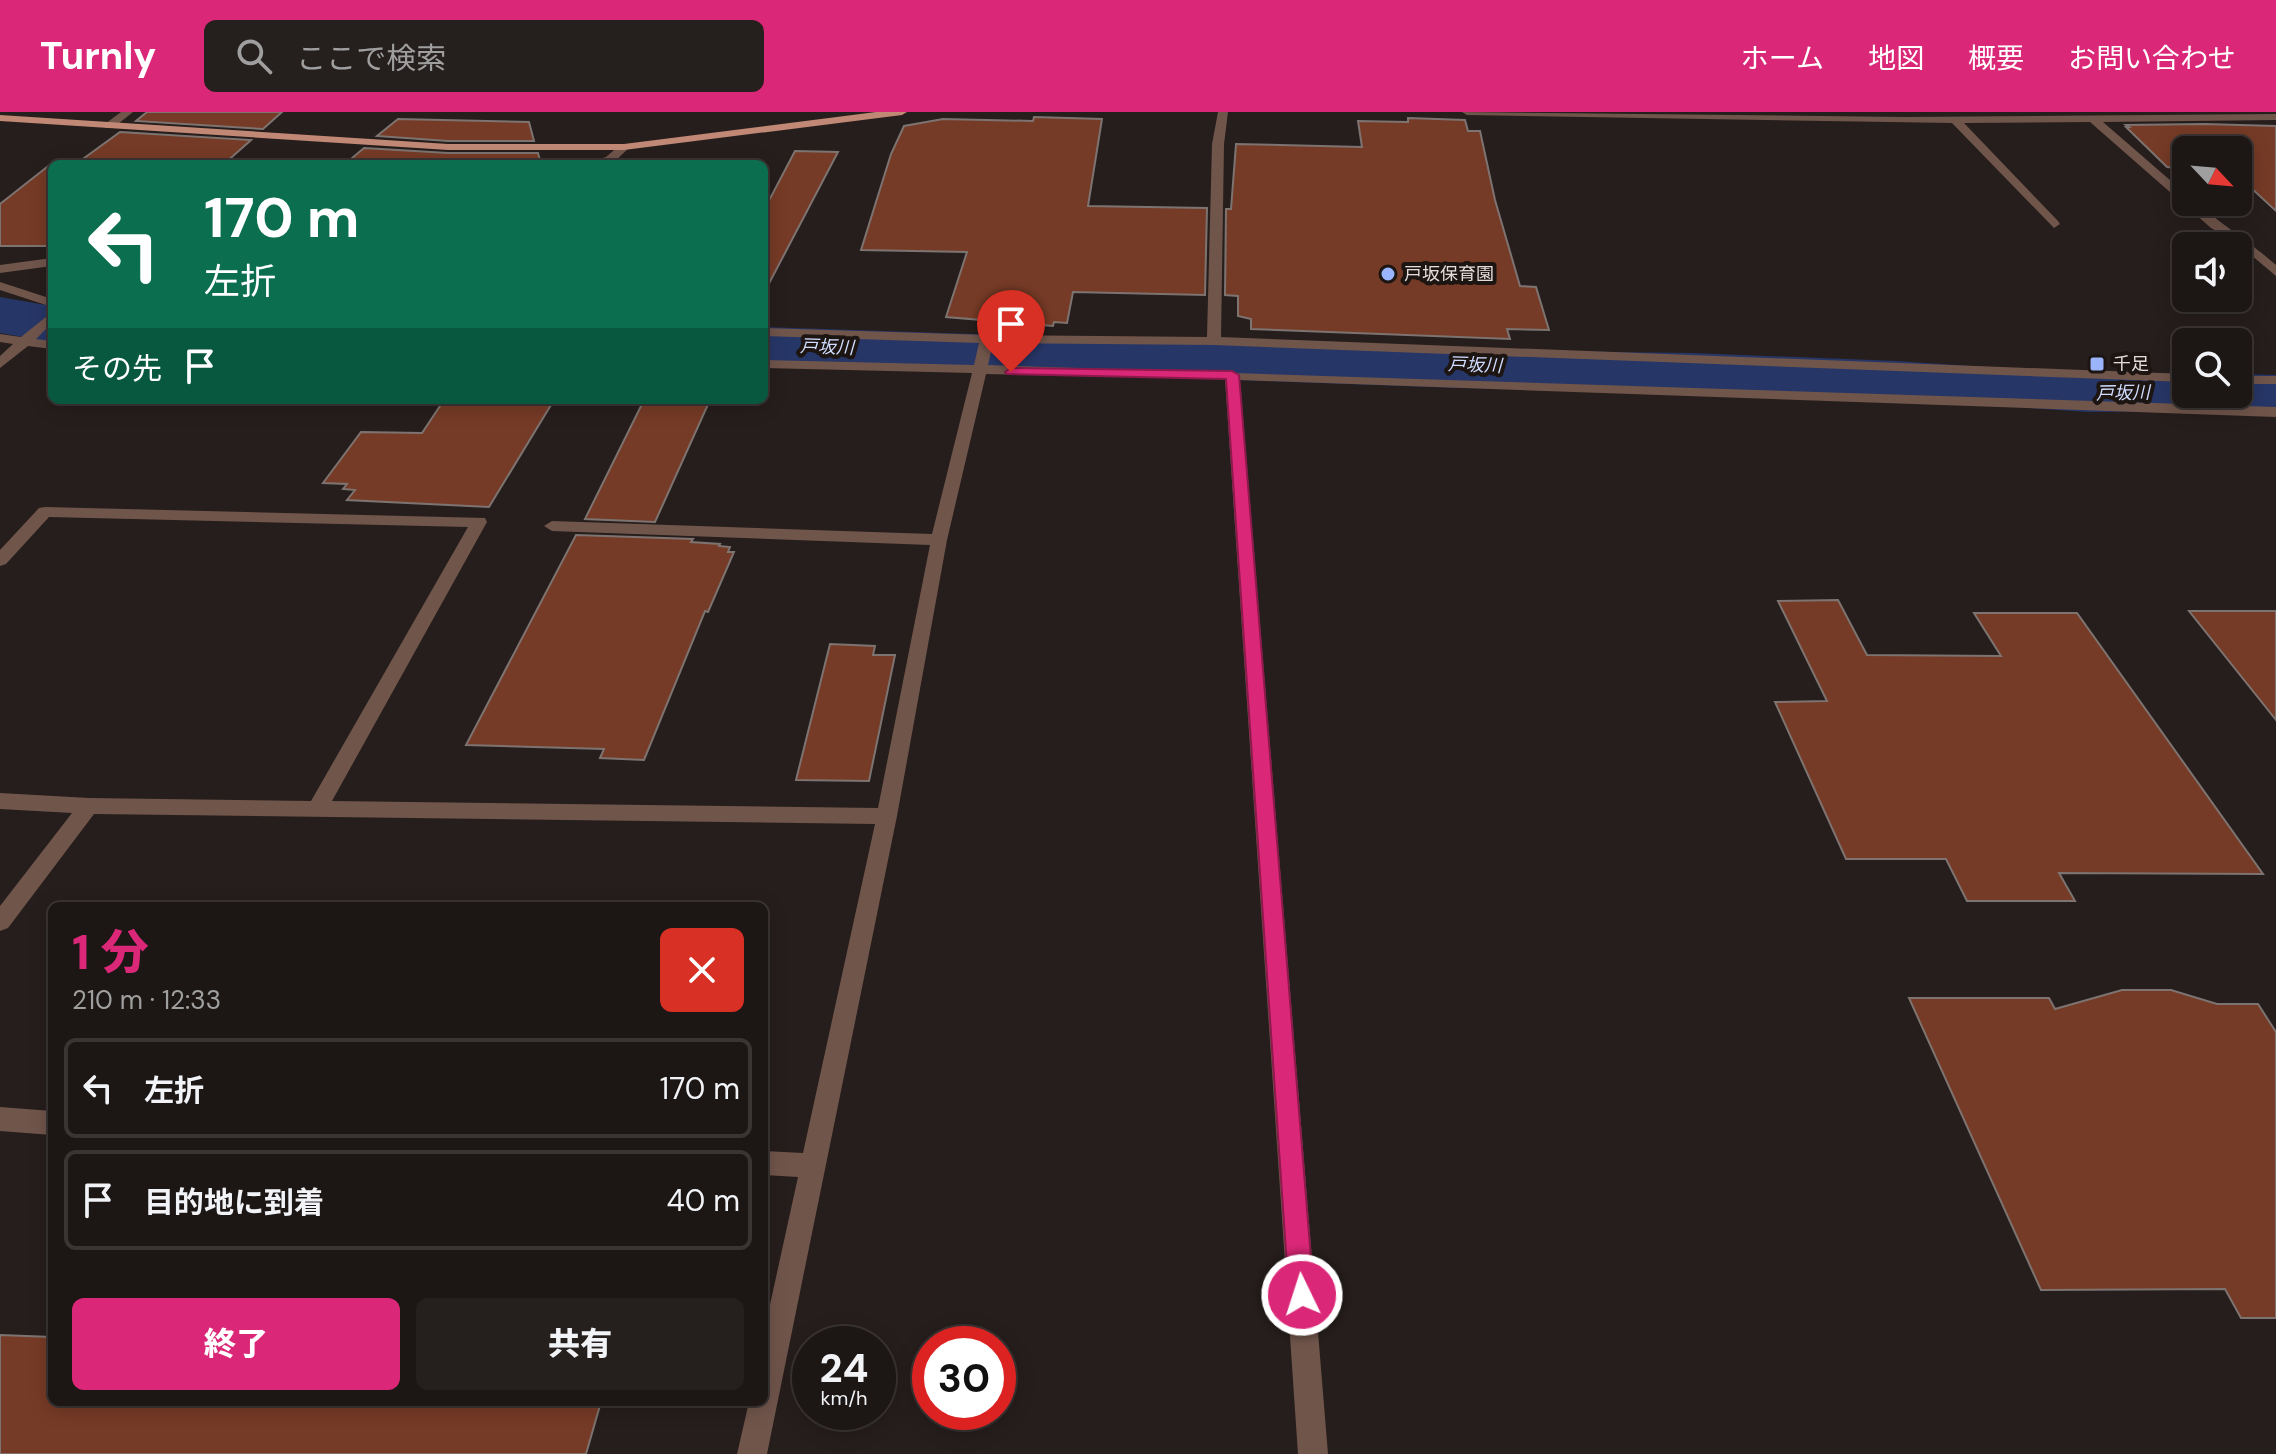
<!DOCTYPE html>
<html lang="ja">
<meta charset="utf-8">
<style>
:root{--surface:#1c1615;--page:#251f1e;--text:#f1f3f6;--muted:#a09fa0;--line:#3a3534;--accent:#db2777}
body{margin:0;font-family:"DM Sans","Noto Sans JP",sans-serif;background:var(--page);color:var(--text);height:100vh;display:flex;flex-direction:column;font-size:30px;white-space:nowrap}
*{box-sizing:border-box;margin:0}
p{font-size:26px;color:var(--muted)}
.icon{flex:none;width:44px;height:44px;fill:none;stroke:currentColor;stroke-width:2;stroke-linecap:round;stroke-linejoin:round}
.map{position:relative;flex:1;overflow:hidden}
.details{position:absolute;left:48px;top:790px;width:720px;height:504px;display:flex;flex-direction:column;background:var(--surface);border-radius:12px;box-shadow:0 4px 20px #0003,0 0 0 2px var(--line)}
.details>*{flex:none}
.banner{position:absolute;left:48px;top:48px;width:720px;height:244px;border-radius:12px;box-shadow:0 4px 20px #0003,0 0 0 2px var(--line);background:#0b6e4f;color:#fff;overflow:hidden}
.needle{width:52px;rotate:116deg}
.buttons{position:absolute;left:2172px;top:24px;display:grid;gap:16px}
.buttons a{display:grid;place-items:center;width:80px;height:80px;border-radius:12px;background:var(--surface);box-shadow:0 4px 20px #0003,0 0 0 2px var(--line);font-size:40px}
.speed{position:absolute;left:792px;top:1214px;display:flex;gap:16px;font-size:40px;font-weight:700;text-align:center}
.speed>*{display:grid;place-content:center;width:104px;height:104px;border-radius:50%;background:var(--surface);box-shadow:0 4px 20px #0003,0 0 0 2px var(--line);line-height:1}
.speed small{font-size:20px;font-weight:400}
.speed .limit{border:12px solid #d22;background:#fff;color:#111}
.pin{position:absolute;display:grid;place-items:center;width:68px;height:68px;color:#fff;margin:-82px -34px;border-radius:50% 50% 50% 0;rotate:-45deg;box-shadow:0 0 8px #0007}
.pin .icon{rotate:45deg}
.me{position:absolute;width:88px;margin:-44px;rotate:356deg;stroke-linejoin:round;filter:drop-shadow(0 0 6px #0008)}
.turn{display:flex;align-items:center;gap:28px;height:168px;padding:0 24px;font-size:36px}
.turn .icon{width:104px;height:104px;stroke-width:2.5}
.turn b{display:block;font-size:56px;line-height:68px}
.then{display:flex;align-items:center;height:76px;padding:0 24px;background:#0003;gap:16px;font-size:30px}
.round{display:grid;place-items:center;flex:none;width:84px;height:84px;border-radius:12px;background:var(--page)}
.summary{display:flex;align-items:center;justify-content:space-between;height:136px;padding:0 24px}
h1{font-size:48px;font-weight:800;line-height:60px;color:var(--accent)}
.action{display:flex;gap:16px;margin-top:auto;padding:16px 24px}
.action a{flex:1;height:92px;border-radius:12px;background:var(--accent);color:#fff;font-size:32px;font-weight:800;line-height:92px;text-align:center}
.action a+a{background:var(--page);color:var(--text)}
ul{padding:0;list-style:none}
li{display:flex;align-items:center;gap:24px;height:100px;margin:0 16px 12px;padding:0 8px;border:4px solid var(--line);border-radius:12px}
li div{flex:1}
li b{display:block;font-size:30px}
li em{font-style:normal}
header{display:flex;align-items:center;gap:48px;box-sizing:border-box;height:112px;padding:0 40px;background:var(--accent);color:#fff}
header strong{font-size:38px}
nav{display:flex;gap:44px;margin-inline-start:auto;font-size:28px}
.search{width:560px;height:72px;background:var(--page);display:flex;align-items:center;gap:20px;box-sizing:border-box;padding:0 28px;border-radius:12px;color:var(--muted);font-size:30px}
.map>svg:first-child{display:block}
</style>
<header>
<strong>Turnly</strong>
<div class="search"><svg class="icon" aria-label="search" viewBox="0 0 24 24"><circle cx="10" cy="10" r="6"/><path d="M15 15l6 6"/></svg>ここで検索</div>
<nav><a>ホーム</a><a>地図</a><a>概要</a><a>お問い合わせ</a></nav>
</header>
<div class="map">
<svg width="2276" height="1342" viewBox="0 0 2276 1342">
<rect width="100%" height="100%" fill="#261e1c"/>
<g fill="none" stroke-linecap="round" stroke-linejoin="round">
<g fill="#263667" fill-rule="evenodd">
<polygon points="0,185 52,194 52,230 0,221"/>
<polygon points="764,215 1459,238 1692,241 1897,249 2088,262 2186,261 2186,282 2238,282 2238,262 2276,263 2276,301 2238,300 2216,294 2212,289 2208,293 2186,299 2088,300 1897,287 1692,279 1459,276 764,251"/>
</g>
</g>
<g fill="#763b26" stroke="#7d7370" stroke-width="2">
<polygon points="147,0 282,0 263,17 136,9"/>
<polygon points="1034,5 1102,7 1088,94 1207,96 1205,183 1073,180 1067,211 1054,210 1053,214 946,205 967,140 861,138 891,42 904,14 943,7 1033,9"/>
<polygon points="1408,6 1465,8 1468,19 1480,19 1495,88 1520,174 1536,175 1549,218 1507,217 1510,227 1251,217 1251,207 1238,204 1238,184 1225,183 1226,97 1231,97 1236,32 1362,35 1358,9 1408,10"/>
<polygon points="398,7 529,10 534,29 448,29 377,24"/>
<polygon points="2205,12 2276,14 2276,99 2249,74 2238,74 2238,38 2186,38 2186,57 2167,55 2126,15 2129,15 2126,13"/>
<polygon points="120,20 251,28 224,52 76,52"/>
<polygon points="364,36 448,41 538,41 541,52 345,52"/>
<polygon points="795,39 838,40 764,181 764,98"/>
<polygon points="52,51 52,134 0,134 0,92"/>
<polygon points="444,288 554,288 489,395 347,388 355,378 343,377 347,372 323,371 361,320 422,321"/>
<polygon points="644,288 710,288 655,410 585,407"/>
<polygon points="576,423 693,427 691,430 720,432 719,434 730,435 728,440 734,440 708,500 705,499 644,648 600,646 604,637 466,633"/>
<polygon points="1838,488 1867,543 2001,544 1974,501 2077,501 2263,762 2059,761 2075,789 1967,789 1946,747 1846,747 1775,590 1827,589 1778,489"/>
<polygon points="2189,499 2276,499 2276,608"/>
<polygon points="830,532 875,534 873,543 895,543 869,669 796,668"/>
<polygon points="2122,878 2171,878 2217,892 2258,892 2276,920 2276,1206 2241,1206 2225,1177 2041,1178 1909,886 2049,886 2055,897"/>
<polygon points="0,1223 52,1225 52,1290 601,1290 586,1342 0,1342"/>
</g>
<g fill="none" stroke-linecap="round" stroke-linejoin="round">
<g fill="#70554b" fill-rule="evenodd">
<polygon points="121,0 133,0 113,16 105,16 105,12"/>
<polygon points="1218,0 1228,0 1224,32 1221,225 2186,262 2186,270 1214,233 993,231 988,253 2276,295 2276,305 1240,268 1328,1342 1298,1342 1225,267 986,262 947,428 897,704 767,1342 737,1342 749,1290 764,1290 764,1220 798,1065 764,1063 764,1039 803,1041 875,712 94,702 8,816 0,819 0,794 72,701 0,697 0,681 89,686 311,689 468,415 49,405 6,452 0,454 0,438 39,396 45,395 485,406 487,410 332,689 878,696 930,433 552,419 544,414 552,409 932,422 972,261 764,256 764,248 974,253 979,231 764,224 764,216 987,223 1207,225 1212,32"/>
<path d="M1462,0l443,5 371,-3v6l-173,2 83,72v8h10c26,23 54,40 80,63v11l-44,-37 -21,-11 -121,-106 -126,1 94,98 2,3 -6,4 -102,-105 -485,-8z"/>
<polygon points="620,33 630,35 614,50 581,52 606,45"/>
<polygon points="52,146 52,154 0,161 0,153"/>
<polygon points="0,170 52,187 52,195 0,178"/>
<polygon points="52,200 52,211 36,227 52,229 52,237 28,234 0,256 0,244 13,232 0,230 0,222 21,225"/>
<rect x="2238" y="264" width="38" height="8"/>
<polygon points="0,995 52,999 52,1023 0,1019"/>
</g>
<polygon fill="#c08875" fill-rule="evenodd" points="876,0 907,0 902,3 624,38 448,38 0,9 0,3 448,32 624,32"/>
</g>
<polygon fill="#db2777" stroke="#8e194d" stroke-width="2" points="1011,256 1232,259 1239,263 1314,1183 1310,1192 1302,1196 1293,1192 1289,1183 1226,267 1007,262 1005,260"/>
<g fill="#9ab5fd" stroke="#1c1512" stroke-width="3">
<circle cx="1388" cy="162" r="8"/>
<rect x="2089" y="244" width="16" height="16" rx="4"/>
</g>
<g text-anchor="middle" stroke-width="8" stroke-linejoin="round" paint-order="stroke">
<g font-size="18" fill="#e2dcda" stroke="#1c1512" text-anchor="start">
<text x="1404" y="168">戸坂保育園</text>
<text x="2113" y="258">千足</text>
</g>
<g font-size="18" font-style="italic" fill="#d0ddfe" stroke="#1c1512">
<text transform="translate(827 235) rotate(2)" y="6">戸坂川</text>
<text transform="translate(1475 253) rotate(2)" y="6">戸坂川</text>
<text transform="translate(2123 281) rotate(-1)" y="6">戸坂川</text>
</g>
</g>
</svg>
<div class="buttons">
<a><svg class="needle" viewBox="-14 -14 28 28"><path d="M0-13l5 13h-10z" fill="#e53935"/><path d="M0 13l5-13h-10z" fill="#a09fa0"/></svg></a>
<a><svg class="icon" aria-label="sound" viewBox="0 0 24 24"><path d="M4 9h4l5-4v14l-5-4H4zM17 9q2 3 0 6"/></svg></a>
<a><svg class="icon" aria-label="search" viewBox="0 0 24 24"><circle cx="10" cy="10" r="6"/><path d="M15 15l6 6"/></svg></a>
</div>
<div class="speed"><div>24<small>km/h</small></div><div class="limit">30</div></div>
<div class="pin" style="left:1011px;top:260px;background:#d93025"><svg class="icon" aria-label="arrive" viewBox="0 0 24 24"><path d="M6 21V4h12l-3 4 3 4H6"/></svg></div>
<svg class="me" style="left:1302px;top:1183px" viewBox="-20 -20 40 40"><circle r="17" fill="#db2777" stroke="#fff" stroke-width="3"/><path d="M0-11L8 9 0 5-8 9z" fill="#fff"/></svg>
<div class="banner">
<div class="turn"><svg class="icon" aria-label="left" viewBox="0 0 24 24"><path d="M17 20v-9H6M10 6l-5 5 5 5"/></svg><div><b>170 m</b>左折</div></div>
<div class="then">その先<svg class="icon" aria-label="arrive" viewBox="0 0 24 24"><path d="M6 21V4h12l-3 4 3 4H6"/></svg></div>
</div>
<section class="details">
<div class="summary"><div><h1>1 分</h1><p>210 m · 12:33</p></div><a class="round" style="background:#d93025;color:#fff"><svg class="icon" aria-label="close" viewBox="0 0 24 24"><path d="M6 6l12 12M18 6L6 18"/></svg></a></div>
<ul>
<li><svg class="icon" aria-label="left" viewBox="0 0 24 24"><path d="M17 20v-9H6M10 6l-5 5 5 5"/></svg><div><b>左折</b></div><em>170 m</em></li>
<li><svg class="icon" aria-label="arrive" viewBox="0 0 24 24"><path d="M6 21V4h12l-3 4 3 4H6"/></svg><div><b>目的地に到着</b></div><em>40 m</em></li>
</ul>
<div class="action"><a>終了</a><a>共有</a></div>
</section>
</div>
